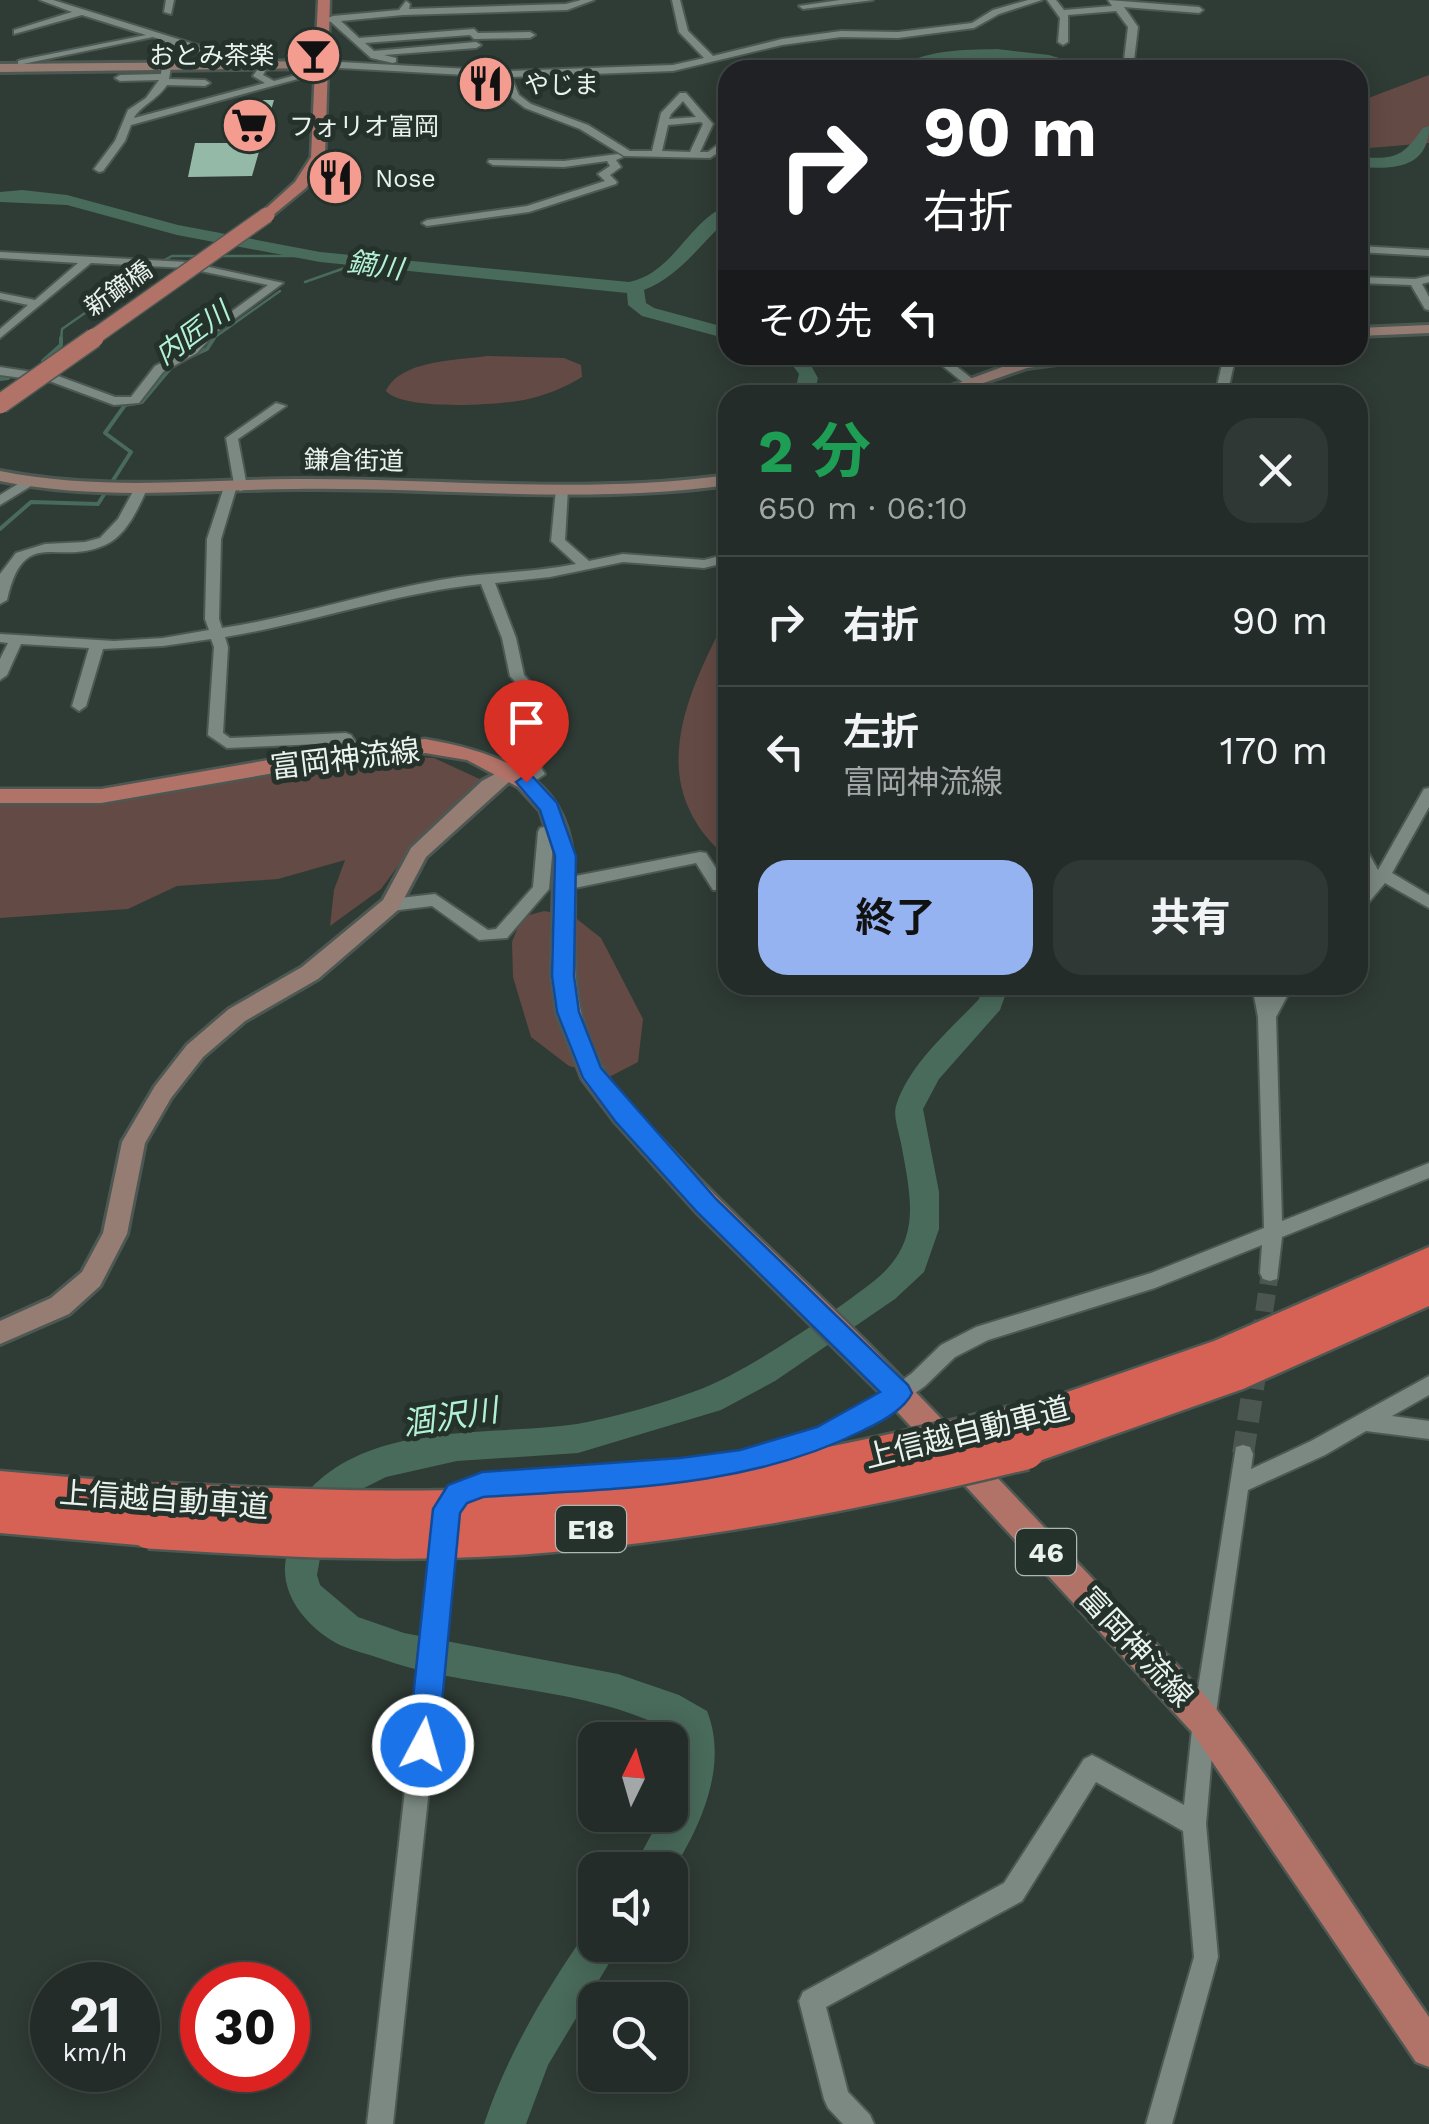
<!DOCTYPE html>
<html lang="ja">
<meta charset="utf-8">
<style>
:root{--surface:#232c28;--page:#2f3834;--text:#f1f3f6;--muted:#a3a7a8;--line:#404845;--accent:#95b2f1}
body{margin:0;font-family:"Work Sans","Noto Sans JP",sans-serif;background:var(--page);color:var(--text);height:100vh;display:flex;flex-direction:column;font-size:38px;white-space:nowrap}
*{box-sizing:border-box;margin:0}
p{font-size:32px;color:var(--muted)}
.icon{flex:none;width:55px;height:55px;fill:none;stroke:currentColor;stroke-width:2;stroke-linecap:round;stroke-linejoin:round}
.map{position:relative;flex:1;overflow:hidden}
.side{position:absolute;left:718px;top:385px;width:650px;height:610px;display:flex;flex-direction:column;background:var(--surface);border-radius:30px;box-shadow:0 5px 25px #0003,0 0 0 2px var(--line)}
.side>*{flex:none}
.hud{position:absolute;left:718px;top:60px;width:650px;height:305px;border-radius:30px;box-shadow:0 5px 25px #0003,0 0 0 2px var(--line);background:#202124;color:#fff;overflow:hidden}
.needle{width:65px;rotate:5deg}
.controls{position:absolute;left:578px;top:1722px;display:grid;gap:20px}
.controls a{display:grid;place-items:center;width:110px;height:110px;border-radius:20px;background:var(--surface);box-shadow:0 5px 25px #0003,0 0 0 2px var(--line);font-size:50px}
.speed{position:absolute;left:30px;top:1962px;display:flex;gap:20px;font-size:50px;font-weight:700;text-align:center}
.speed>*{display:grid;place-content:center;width:130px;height:130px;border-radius:50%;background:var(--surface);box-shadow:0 5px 25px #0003,0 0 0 2px var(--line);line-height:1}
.speed small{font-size:25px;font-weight:400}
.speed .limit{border:15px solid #d22;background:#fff;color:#111}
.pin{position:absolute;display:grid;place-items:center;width:85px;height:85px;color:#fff;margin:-102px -42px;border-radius:50% 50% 50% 0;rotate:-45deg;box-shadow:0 0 10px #0007}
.pin .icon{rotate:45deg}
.me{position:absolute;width:110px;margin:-55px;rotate:6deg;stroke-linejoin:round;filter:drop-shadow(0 0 8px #0008)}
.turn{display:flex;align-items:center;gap:35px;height:210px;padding:0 40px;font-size:45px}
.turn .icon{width:130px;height:130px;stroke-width:2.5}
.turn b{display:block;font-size:70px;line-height:85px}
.then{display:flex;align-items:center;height:95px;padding:0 40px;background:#0003;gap:20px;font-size:38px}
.round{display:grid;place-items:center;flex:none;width:105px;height:105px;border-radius:30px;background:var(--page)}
.headline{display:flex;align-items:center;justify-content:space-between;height:170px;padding:0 40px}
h1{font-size:60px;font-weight:700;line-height:75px;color:#1e9e55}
.primary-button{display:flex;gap:20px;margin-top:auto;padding:20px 40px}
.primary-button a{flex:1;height:115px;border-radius:30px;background:var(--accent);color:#111;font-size:40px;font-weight:700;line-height:115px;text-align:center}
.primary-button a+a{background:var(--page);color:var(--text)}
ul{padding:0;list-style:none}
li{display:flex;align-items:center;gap:30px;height:130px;padding:0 40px;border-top:2px solid var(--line)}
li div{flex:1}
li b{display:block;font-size:38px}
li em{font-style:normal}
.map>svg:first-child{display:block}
</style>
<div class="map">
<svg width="1429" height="2124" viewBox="0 0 1429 2124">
<rect width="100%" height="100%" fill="#2f3b35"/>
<g fill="#644a45">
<polygon points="1429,75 1429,143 1358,149 1358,102"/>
<path d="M488,356l76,2 17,7 1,12c-18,11 -38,19 -58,23 -28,5 -120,11 -138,-9 14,-31 72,-31 102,-35z"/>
<path d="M727,616v242c-84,-73 -42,-160 0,-242z"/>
<polygon points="391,756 434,758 484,781 412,847 381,889 330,926 334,890 345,860 278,879 177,886 128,909 0,918 0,799 149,794"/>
<polygon points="544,911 573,916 601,938 643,1019 638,1062 611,1076 569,1066 531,1037 513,977 512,942 522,917"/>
</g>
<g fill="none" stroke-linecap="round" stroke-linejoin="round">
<g stroke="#496b5b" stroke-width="2.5">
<polyline points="217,256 314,256"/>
<polyline points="305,282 356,264"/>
<polyline points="61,340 62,329 151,267 172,256 201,256"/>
<polyline points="211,340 280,291"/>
</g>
<g stroke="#496b5b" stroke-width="4">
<polyline points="187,358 207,349 214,338"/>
<polyline points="43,361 61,345 61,338"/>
<polyline points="0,379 8,378"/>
<polyline points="0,529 31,502 98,504 131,452 105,433 125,405 142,402 173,365"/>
</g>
<g fill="#496b5b" fill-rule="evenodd">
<path d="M997,49l52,6 51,15c-37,0 -73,-12 -110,-12 -33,0 -63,12 -94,12 26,-21 68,-20 101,-21z"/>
<path d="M1429,126c0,44 -38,43 -71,41v-10c37,2 43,2 65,-29z"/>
<path d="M22,190l45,5 111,30 142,27 309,30c45,-9 59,-61 99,-77v14c-28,25 -48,57 -84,71l2,13 8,5 74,20v11l-86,-23 -14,-11 -1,-12 -307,-31 -143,-27 -110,-30 -67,-3v-10z"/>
<polygon points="785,355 805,355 818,378 814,395 794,395 799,374"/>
<path d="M983,985h26l-9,25 -61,69 -16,30 16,83v37l-15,43 -29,27 -120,82 -54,29 -143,43 -121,8 -71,16 -32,16 -27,26 -10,56 3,10 38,32 46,16 214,41 61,21 28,16c22,55 -7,117 -37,164v-5h-38l30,-55h8l9,-53 -1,-27c-87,-51 -205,-43 -299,-77 -14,-5 -30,-8 -43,-15 -30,-17 -57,-49 -50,-85 4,-17 4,-43 15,-58 61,-81 189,-63 276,-76 40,-7 86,-21 124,-35 47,-18 132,-76 173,-108 49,-39 37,-83 27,-138 -2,-11 -8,-27 -5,-37 13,-42 54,-76 83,-107z"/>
<path d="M595,1928v17h25l-72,120 -22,59h-42c24,-71 60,-131 103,-193z"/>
</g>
</g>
<polygon fill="#95b9a7" points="262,100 274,100 252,176 188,177 195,143 230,143 237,109 259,108"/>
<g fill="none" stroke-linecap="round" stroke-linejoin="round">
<polyline stroke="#4b5651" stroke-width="18" stroke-dasharray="18 9" stroke-linecap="butt" points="1256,1365 1270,1273"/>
<polyline stroke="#4b5651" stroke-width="22" stroke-dasharray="22 11" stroke-linecap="butt" points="1243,1454 1257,1362"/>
<defs>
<g id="street">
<path d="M40,0h13l157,49 64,6 -11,20 11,6 48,-13 5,3 -196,54 -6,16 -22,30 -4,1 -5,-3 21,-28 13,-31 18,-12 13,-18 -39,1 -5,-3 5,-3 41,-1 4,-33 -12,-4 -135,28v-4l3,-1 125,-25 -64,-20 -68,19v-4l58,-18zM175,44l34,11 56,4 -12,17 12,7 -131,35c5,-11 23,-18 33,-33l38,1 5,-3 -5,-3 -36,-1z"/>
<polygon points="166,0 174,0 171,14 164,12"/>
<polygon points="581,0 594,0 567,10 403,15 341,21 359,38 474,29 478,33 530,32 535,35 530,38 474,39 470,35 365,43 374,51 476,42 481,45 476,48 384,55 396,58 396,62 393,63 371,58 331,22 323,20 333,16 399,10 406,1 410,4 409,9 566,4"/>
<path d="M672,0h8l8,31 25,25 69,-17 59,-8 57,1 74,-9 21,-13 35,-10h14l-43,14 -25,14 -76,10 -57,-1 -59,8 -109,26 -162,6 8,18 12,9 57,21 42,26h22l9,-38 19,-20h6l27,31 -13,28h8l20,-15v9l-18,12 -86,-2 -44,-27 -55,-21 -13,-10 -11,-21 -179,-10 -5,-3 5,-3 183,10 168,-6 31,-7 -25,-26zM683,101l13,16 -27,2 2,-5zM701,122l2,2 -13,28 -28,-1 6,-26z"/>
<polygon points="840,0 873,0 803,9 799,6"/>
<polygon points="1047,0 1056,0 1064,10 1112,6 1108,0 1199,7 1203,10 1199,13 1124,7 1138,27 1134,60 1129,63 1124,60 1128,27 1116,11 1068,15 1068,42 1063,45 1058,42 1060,18"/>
<polygon points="618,154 623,157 616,160 621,167 610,175 617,182 616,184 529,212 427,226 422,223 427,220 527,206 605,181 598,174 610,166 607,161 564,167 493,165 488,162 489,160 564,161"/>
<polygon points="1358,246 1429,250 1429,256 1358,252"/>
<polygon points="0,252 186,262 283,283 214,334 197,353 163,372 139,403 114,405 52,382 0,375 0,367 58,376 115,397 131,397 155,366 189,349 206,330 268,285 186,268 91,263 0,338 0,329 28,305 0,299 0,293 35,300 78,263 0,258"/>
<polygon points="1429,276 1429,282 1422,284 1429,297 1429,310 1425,309 1411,285 1358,283 1358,277 1415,279"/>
<polygon points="929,355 942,355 975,381 965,384"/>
<polygon points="1224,355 1236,355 1227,395 1215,395"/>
<path d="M276,403l10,3 -48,33 9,48 -6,4 -5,-2 -15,50 -2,80 3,9c74,-11 144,-35 218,-48 45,-8 91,-7 136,-16l-25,-23 5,-52 6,-4 6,4 -3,51 24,21 34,-7 81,6 24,-6v8l-24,6 -81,-6 -73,15 -55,6 21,55 8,37 31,35 -27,36 17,28 -19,13 -8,-5 11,-9 -16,-27 27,-36 -30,-34 -8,-38 -21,-54c-86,9 -170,39 -256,53l3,10 -5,86 7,5 116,-5 5,2 11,17 -7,5 -5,-2 -8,-12 -115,5 -19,-13 6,-88 -3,-8 -48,7 -60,3 -17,57 -7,5 -7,-5 17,-58 -68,-4 -14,31 -7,5v-21l8,-16 -8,-1v-8l114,7 49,-3 46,-8 -4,-11 2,-80 17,-52 10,-3 -8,-46z"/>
<polygon points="26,479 31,480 31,486 0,505 0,495"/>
<path d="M141,485l6,4c-9,20 -21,47 -42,56 -48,22 -81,-21 -98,55l-7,4v-30l16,-21 29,-9 40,-2 15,-4 18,-19 18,-33z"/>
<polygon points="1429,788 1429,807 1392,873 1429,895 1429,908 1385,883 1364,908 1358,910 1358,894 1368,882 1358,863 1358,844 1364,845 1378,870 1424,789"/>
<polygon points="559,823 567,828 565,832 554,835 549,889 507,938 479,940 432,906 391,911 383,905 391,899 435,894 488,930 496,929 533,887 538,832 540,828"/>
<polygon points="700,852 706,853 723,879 728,878 728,890 713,890 696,863 565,890 557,884 565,878"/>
<path d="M1252,985h16l3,10 6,-10h16l-17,32 6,204 147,-58v15l-147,59 -5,42 -7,2 -7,-2 -3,-6 2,-28 -107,43 -167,52 -33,17 -30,29 -48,34 -82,37 -55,14 -60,8 -198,16c-14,3 -20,16 -33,21l-7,-3 -4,-7c9,-19 25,-26 44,-31l198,-14 60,-8 52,-14 71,-31 48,-34 30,-29 35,-18 175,-54 113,-45 -6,-211z"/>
<polygon points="1429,1376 1429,1395 1392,1416 1429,1421 1429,1439 1366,1431 1325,1455 1248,1490 1215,1720 1206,1824 1218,1957 1172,2124 1146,2124 1194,1957 1183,1831 1096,1782 1022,1901 826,2007 848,2092 870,2115 874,2124 843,2124 828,2108 824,2099 799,2001 803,1992 1004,1883 1084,1759 1092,1755 1100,1759 1184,1805 1193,1720 1236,1447 1243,1445 1250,1447 1253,1454 1251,1469 1311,1441"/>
<polygon points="445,1526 453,1529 456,1536 393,2124 367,2124 434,1536 437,1529"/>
</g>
<g id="secondary">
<polygon points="326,61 326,67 322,68 0,72 0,64"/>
<polygon points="1429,325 1429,333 1358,336 1358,328"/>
<polygon points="1055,355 1095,355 1087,360 1027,368 949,395 926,395 1019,361"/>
<path d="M0,471c99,20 195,9 295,8 144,-1 290,16 433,-4v10c-143,20 -289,2 -433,4 -100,1 -196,12 -295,-8z"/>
<polygon points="510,766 517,767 520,772 426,857 398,910 318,979 245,1021 203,1057 171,1098 145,1143 127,1234 100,1286 69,1314 0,1344 0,1321 51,1298 82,1272 103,1233 122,1142 155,1086 187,1045 229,1009 302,967 383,900 411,848 482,781"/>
</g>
<g id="primary">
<polygon points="318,0 330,0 325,157 306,188 267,220 259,215 262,212 295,182 311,157"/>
<path d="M425,739c240,41 98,186 177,328 17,32 47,58 71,84 73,79 155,149 229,227 69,71 136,143 204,215 37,39 78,76 111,117 75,97 142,207 212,307v50l-13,-5 -224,-330 -313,-340 -181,-178 -84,-93 -32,-42 -26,-67 -5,-36 3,-120 -14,-45 -22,-24 -51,-27 -42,-7 -70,6 -254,44h-101v-14h101l254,-44z"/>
</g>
<g id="highway">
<polygon points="1429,1247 1429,1306 1243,1389 1025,1466 1012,1461 1007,1450 1012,1439 1004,1436 998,1425 1004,1414 1214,1341"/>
<polygon points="0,1471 159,1485 172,1490 177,1502 172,1514 162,1517 167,1529 162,1541 149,1546 0,1533"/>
</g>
</defs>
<use href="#street" stroke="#4d5853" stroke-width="4"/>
<use href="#secondary" stroke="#4d5853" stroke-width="6"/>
<use href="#primary" stroke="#4d5853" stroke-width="5"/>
<use href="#highway" stroke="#4d5853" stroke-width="5"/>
<use href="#street" fill="#7b8982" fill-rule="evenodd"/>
<use href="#secondary" fill="#967d74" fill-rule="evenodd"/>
<use href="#primary" fill="#b17267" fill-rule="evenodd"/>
<use href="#highway" fill="#d56255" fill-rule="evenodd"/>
<defs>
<polyline id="primary-bridge-far1" points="90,340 267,215"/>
<polyline id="primary-bridge" points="0,404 94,338"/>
<g id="highway-bridge">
<path d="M159,1502c152,9 303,13 455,-2 136,-14 269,-43 402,-75"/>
<path d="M149,1529c124,8 249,15 373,6 170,-12 338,-45 503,-85"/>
</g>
</defs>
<use href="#primary-bridge-far1" stroke="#4d5853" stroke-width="18" stroke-linecap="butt"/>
<use href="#primary-bridge" stroke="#4d5853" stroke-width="22" stroke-linecap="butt"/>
<use href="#highway-bridge" stroke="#4d5853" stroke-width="44" stroke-linecap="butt"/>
<use href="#primary-bridge-far1" stroke="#b17267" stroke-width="15"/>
<use href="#primary-bridge" stroke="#b17267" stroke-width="19"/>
<use href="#highway-bridge" stroke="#d56255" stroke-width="39"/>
</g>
<path fill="#1a73e8" stroke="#114b97" stroke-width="2.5" d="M526,775l7,2 24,26 19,53 -2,120 5,36 22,56 115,131 192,186 4,8c-8,17 -31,29 -48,37 -119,60 -251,58 -381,67l-16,6 -7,10 -22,232 -4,11 -11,4 -11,-4 -4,-11 25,-236 15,-24 34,-13 198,-14 60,-8 77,-23 63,-35 -182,-179 -83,-92 -32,-43 -26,-66 -5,-36 3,-120 -15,-46 -24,-28z"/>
<defs>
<symbol id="bar-disc" viewBox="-11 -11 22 22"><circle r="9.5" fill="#f59c90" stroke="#25312b"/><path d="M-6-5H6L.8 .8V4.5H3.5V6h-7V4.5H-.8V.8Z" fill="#111"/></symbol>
<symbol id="restaurant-disc" viewBox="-11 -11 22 22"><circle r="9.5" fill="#f59c90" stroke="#25312b"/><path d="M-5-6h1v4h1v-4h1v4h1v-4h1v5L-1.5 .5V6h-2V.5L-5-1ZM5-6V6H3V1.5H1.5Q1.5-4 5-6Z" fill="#111"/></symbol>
<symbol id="supermarket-disc" viewBox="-11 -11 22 22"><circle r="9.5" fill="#f59c90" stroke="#25312b"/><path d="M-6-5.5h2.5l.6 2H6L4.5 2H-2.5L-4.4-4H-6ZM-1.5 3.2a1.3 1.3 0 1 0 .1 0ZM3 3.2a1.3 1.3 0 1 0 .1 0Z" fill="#111"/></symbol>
</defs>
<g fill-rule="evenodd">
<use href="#bar-disc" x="282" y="24" width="63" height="63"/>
<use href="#restaurant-disc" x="454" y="52" width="63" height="63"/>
<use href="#supermarket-disc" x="218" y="94" width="63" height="63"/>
<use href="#restaurant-disc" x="304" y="146" width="63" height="63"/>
</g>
<g text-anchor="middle" stroke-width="10" stroke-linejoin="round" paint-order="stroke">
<g font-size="25" fill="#eaf2ee" stroke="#25312b" text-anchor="start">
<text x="274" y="64" text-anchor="end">おとみ茶楽</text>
<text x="524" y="93">やじま</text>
<text x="289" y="135">フォリオ富岡</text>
<text x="375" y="187">Nose</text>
</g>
<g font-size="25" fill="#eaf2ee" stroke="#25312b">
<text transform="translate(118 288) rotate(-35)" y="9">新鏑橋</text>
<text transform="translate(354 460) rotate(1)" y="9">鎌倉街道</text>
</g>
<g font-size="28" font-style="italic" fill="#b2f2d4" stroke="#25312b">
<text transform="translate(375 265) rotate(8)" y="10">鏑川</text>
<text transform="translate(192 333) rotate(-36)" y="10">内匠川</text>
</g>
<g fill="#25312b" stroke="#afb8b4" stroke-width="2.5">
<rect x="556" y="1506" width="70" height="46" rx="8"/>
<rect x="1016" y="1529" width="60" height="46" rx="8"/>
</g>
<g font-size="28" font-weight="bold" fill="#eaf2ee">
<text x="591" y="1539">E18</text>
<text x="1046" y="1562">46</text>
</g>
<g font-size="30" fill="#eaf2ee" stroke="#25312b">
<text transform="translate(345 759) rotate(-7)" y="10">富岡神流線</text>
<text transform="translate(967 1433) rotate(-14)" y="10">上信越自動車道</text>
<text transform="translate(164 1500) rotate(4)" y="10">上信越自動車道</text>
<text transform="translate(1136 1647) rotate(47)" y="10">富岡神流線</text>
</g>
<g font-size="32" font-style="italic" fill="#b2f2d4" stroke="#25312b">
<text transform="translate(450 1417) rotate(-9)" y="11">涸沢川</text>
</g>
</g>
</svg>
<div class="controls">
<a><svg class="needle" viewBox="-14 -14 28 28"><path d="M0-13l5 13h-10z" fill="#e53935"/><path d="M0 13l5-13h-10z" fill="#a3a7a8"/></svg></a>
<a><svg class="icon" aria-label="sound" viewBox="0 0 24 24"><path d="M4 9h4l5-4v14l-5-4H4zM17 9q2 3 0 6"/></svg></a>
<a><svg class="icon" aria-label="search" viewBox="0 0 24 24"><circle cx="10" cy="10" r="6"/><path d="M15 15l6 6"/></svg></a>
</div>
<div class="speed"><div>21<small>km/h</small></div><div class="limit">30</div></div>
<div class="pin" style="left:526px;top:782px;background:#d93025"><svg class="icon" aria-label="arrive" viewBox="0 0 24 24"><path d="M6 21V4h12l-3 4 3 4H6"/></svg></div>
<svg class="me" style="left:423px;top:1745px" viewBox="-20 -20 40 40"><circle r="17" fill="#1a73e8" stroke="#fff" stroke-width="3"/><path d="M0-11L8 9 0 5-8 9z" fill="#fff"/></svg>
<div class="hud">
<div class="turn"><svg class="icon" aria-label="right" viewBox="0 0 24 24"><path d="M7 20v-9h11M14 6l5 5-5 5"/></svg><div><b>90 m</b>右折</div></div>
<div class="then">その先<svg class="icon" aria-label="left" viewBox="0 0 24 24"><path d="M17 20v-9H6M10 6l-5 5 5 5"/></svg></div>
</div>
<section class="side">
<div class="headline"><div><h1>2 分</h1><p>650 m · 06:10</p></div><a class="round"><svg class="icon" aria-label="close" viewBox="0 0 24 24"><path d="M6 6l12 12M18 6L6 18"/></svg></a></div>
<ul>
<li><svg class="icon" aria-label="right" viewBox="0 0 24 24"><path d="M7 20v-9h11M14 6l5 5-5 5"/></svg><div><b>右折</b></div><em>90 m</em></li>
<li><svg class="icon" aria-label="left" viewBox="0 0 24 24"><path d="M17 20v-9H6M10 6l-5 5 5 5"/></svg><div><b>左折</b><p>富岡神流線</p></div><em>170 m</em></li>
</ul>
<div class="primary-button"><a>終了</a><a>共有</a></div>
</section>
</div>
